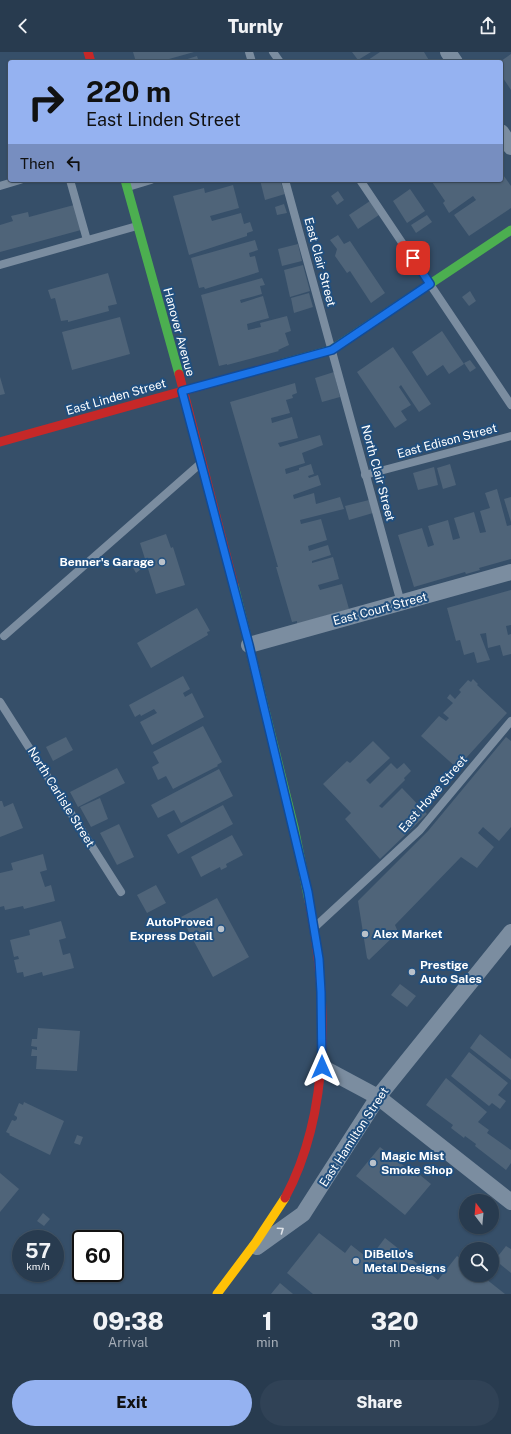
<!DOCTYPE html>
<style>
:root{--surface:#283b4f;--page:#304256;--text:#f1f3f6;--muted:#a5adb7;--line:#456;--accent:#95b2f1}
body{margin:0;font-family:"Public Sans",sans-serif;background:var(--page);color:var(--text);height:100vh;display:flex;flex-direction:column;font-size:15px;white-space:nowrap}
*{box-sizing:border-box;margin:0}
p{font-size:13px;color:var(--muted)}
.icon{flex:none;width:22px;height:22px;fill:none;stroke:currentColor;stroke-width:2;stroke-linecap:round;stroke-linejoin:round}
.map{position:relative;height:1242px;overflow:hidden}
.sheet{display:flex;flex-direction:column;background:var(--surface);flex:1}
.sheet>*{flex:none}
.hud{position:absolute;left:8px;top:8px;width:495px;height:122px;border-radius:4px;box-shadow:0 1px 3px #0004,0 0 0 1px var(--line);background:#95b2f1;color:#111;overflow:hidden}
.needle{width:26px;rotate:344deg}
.tools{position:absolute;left:459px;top:1142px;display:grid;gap:8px}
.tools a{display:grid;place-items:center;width:40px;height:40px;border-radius:50%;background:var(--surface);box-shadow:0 1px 3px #0004,0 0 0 1px var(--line);font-size:20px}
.speed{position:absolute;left:12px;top:1178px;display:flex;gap:8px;font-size:20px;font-weight:700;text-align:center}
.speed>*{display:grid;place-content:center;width:52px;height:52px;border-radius:50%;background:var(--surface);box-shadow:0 1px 3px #0004,0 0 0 1px var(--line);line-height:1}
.speed small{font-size:10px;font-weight:400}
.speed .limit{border:2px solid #111;border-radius:6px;background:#fff;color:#111}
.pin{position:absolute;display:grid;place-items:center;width:34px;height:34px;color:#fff;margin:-17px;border-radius:8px;box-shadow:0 2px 6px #0006}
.me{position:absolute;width:44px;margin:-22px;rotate:0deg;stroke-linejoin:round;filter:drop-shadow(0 0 3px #0008)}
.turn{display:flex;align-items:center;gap:14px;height:84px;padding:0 12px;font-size:18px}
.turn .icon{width:52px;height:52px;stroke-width:2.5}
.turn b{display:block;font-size:28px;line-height:34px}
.then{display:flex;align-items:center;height:38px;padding:0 12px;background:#0003;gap:8px;font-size:15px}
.eta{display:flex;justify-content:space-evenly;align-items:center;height:68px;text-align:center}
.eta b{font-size:24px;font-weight:800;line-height:28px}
.primary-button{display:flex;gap:8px;margin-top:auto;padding:8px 12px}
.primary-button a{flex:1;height:46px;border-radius:24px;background:var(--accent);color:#111;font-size:16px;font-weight:800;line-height:46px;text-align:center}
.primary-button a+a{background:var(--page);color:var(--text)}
header{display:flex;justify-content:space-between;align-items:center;height:52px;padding:0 12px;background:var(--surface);font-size:18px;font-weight:800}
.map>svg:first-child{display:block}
</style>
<header><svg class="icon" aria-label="back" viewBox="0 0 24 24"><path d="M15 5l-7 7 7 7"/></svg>Turnly<svg class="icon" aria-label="share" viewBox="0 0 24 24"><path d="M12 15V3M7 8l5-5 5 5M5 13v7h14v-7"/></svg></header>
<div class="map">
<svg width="511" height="1242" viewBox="0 0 511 1242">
<rect width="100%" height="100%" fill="#364f69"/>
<g fill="#4f6479">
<polygon points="133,0 194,0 169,7 169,10 136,10"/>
<polygon points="352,0 371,0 358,8"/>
<polygon points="380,0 424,0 430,10 365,10"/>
<polygon points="511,2 511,38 501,23 501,9"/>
<polygon points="197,4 199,10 178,10"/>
<polygon points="501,120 511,134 511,156 469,184 454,163 476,148 473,144 449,161 443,151 445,149 432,130 435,128 501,128"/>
<polygon points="260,128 280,128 285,142 265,148"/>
<polygon points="233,133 239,156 210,164 212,169 241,161 244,172 250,170 253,179 247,181 247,184 189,203 173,144 204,136 205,141"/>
<polygon points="410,137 425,159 407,171 393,149"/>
<polygon points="338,139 344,148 337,153 331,144"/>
<polygon points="370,149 379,163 358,177 349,163"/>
<polygon points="284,152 287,161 277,163 275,155"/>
<polygon points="74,153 81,178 0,200 0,173 13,169 11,164 28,160 29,165"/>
<polygon points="427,163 432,170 416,181 411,173"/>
<polygon points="338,183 344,192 350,189 385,241 371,251 350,219 347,221 335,204 337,197 330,188"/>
<polygon points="255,188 258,198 249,201 250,205 255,204 259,220 205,237 204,235 199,236 191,206"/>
<polygon points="298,192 302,209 282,214 278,197"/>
<polygon points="303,213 310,239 290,245 284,218"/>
<polygon points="108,221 117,252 108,254 109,259 68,270 68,268 61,269 55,246 51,247 48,238"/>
<polygon points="262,226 265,233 260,234 262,242 240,248 241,251 263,244 269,266 247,272 248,278 261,275 260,271 287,264 291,279 285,281 289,293 278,298 279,299 227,313 227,312 219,314 201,243"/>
<polygon points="470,239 476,249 469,254 462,245"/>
<polygon points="309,241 313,255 294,261 291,246"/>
<polygon points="120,265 130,302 72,318 62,280"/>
<polygon points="442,279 464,312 449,322 443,313 427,324 412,300"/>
<polygon points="393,295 431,352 419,360 401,333 399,335 411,353 401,359 407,368 395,376 357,320"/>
<polygon points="470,308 476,316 470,320 464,311"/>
<polygon points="334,320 340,345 322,350 315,326"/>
<polygon points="0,325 5,342 0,343"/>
<polygon points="295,331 297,341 292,343 293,346 286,348 290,361 271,366 272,371 292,365 298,386 278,391 280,395 320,383 323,393 302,401 305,411 285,417 286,422 299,418 299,416 311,412 314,422 308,424 309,426 318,423 321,433 293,443 294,447 314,441 316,452 340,445 344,457 300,468 301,472 321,467 327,488 308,494 309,499 328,493 331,503 312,509 312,511 333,505 339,527 318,533 320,538 342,532 349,557 297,572 297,569 292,570 276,515 278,515 230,350"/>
<polygon points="450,412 456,433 443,437 437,416"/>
<polygon points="434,415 438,433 418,438 413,421"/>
<polygon points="497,437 507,474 511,473 511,507 479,516 480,518 466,522 465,520 414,535 398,483 422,476 428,495 434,493 428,474 448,468 453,488 460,486 454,466 474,460 480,481 486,480 480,459 490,456 485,441"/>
<polygon points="511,445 511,470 504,447"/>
<polygon points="369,448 373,461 349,468 345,454"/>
<polygon points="166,482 171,496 173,495 185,533 156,542 140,491"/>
<polygon points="136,511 141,517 136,521 132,514"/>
<polygon points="511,538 511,573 506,574 508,583 511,582 511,602 503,604 500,593 488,596 486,581 480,582 490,608 477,611 474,600 464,603 460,588 456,589 447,556"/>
<polygon points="197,556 210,579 207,580 208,583 151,616 137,591"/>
<polygon points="183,624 190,637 183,641 185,645 192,641 204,665 152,693 140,670 157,661 154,657 141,664 140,662 135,665 129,653"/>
<polygon points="473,627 478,632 477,633 507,661 457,716 421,684 439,664 446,669 449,666 443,661 453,651 447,646 450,642 455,647 461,640 459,638 468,628 471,630"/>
<polygon points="203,674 222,710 217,713 218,714 173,737 166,724 158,728 152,715 159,711 153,700"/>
<polygon points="66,685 73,698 53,709 46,695"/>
<polygon points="506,685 511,689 511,775 499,789 483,775 478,781 494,795 477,816 461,805 395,873 398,880 369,908 367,906 358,849 428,779"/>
<polygon points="373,689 390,706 366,728 370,732 391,711 397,717 404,711 411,719 404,726 405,728 379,754 382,756 402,736 427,762 380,807 345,767 351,761 323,732 347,709 350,711"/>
<polygon points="117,716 125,731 78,755 70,740"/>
<polygon points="219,717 233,744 181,771 174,758 158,766 151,753"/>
<polygon points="100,746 108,767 91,775 80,755"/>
<polygon points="0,749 2,749 4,755 13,751 23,776 0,785"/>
<polygon points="223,753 233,772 178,802 167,783"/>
<polygon points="119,772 134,805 117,813 100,781"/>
<polygon points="232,783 243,803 226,812 227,815 221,818 220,815 201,825 191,805"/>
<polygon points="43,802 47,818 40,820 45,835 51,833 55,849 24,857 23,854 5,858 4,854 0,855 0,821 13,818 11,811"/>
<polygon points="156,833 166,851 147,861 137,843"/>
<polygon points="217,846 249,905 213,925 181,865"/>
<polygon points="61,869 66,886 59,888 63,903 70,901 74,916 43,924 42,920 24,925 23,920 17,921 14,908 19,907 18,904 14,905 10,888 30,883 29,878"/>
<polygon points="400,932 416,944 407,955 391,943"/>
<polygon points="38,976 80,979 77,1019 36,1017 37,1004 31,1004 32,997 37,998 37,995 31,994 32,987 37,987"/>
<polygon points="480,982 511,1007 511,1028 470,996"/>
<polygon points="469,1000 508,1031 498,1043 506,1049 500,1057 492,1051 489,1054 451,1024"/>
<polygon points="446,1026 487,1060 478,1070 489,1078 487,1081 511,1098 511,1111 506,1118 475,1094 476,1092 465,1084 464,1086 451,1076 453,1073 426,1053"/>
<polygon points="24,1050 64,1069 50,1103 9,1083 10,1082 6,1080 12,1068 15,1069 17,1067 17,1065 14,1063 19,1051 23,1053"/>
<polygon points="77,1083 83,1085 80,1093 74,1091"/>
<polygon points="380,1095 418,1125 420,1123 431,1132 405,1163 356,1124"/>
<polygon points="0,1121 19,1137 0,1160"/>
<polygon points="43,1161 50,1167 44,1174 37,1169"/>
<polygon points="32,1180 38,1184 36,1187 28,1185"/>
<polygon points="319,1181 345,1201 351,1193 369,1207 385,1186 438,1228 457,1204 466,1211 466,1223 481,1223 505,1242 313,1242 287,1221"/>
<polygon points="506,1194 511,1197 511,1221 495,1208"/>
<polygon points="280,1231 293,1242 271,1242"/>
</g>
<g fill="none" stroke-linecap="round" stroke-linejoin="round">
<g stroke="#7b8da0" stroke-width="8">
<polyline points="249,0 252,10"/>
<polyline points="273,0 280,10"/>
<polyline points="70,128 87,188"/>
<polyline points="285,128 401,551"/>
<polyline points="360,128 511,353"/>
<polyline points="0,134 20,128"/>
<polyline points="128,135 151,128"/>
<polyline points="0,213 137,174"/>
<polyline points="365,423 511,384"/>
<polyline points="4,584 201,411"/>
<polyline points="0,650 121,840"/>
<polyline points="316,874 420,778 511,669"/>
</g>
<g stroke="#7b8da0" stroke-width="16">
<polyline points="448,0 455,10"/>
<polyline points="501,80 511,95"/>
<polyline points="249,593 511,520"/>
<polyline points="322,1015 378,1045 511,1150"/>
<polyline points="257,1195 303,1162 378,1045 511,880"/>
</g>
<g stroke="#4caf50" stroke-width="9">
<polyline points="125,128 179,322"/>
<polyline points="280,312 331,298 511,178"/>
<polyline points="234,533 294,775 309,849"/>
</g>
<polyline stroke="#ffc107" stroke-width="9" points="217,1242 256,1190 285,1146"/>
<g stroke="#c62828" stroke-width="9">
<polyline points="88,0 91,10"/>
<polyline points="179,322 234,533"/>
<polyline points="0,390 280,312"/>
<path d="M285,1146c47,-88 43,-201 24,-297"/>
</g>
</g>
<defs><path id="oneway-chevron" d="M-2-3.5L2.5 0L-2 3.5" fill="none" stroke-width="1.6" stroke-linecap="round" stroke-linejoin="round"/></defs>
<use stroke="#dee2e7" href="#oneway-chevron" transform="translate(281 1178) rotate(-35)"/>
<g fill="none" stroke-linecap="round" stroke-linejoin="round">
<defs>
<polyline id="route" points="322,1015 321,940 319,907 308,840 249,593 182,339 332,298 430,232 413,206"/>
</defs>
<use href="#route" stroke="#114b97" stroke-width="10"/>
<use href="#route" stroke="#1a73e8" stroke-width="7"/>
</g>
<g fill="#b9c1ca" stroke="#214f7e" stroke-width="1.5">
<circle cx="162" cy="510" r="4"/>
<circle cx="221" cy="877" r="4"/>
<circle cx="365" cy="882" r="4"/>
<circle cx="412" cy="920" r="4"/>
<circle cx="373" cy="1111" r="4"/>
<circle cx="356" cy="1209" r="4"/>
</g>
<g text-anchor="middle" stroke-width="4" stroke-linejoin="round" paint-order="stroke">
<g font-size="12" fill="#fff" stroke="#214f7e">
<text transform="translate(320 210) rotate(75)" y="4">East Clair Street</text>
<text transform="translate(179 280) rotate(75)" y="4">Hanover Avenue</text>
<text transform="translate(116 345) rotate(-16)" y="4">East Linden Street</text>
<text transform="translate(447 389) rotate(-15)" y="4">East Edison Street</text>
<text transform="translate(378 421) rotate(75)" y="4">North Clair Street</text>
<text transform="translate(380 557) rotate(-15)" y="4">East Court Street</text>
<text transform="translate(433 742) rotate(-49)" y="4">East Howe Street</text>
<text transform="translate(61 745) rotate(58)" y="4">North Carlisle Street</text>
<text transform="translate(354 1085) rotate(-57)" y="4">East Hamilton Street</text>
</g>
<g font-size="12" font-weight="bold" fill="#fff" stroke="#214f7e" text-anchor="start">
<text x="154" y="514" text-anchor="end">Benner's Garage</text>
<text x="213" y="874" text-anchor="end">AutoProved<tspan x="213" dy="14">Express Detail</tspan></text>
<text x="373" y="886">Alex Market</text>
<text x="420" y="917">Prestige<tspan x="420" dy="14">Auto Sales</tspan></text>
<text x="381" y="1108">Magic Mist<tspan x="381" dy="14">Smoke Shop</tspan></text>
<text x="364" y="1206">DiBello's<tspan x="364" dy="14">Metal Designs</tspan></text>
</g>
</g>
</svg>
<div class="tools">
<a><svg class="needle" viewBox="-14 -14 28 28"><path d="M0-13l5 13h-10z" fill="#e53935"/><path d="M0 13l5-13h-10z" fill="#a5adb7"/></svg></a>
<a><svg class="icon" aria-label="search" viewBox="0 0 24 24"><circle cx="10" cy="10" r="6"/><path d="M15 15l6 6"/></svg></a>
</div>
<div class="speed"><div>57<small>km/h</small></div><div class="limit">60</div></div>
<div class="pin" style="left:413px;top:206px;background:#d93025"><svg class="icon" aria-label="arrive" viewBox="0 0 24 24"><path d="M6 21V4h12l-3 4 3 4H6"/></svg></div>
<svg class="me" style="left:322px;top:1015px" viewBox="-20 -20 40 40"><path d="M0-17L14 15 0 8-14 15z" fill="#1a73e8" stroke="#fff" stroke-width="4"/></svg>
<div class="hud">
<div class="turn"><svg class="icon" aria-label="right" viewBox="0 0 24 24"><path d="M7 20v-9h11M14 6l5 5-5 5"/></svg><div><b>220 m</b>East Linden Street</div></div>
<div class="then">Then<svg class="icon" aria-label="left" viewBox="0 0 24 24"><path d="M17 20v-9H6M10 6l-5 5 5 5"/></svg></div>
</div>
</div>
<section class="sheet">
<div class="eta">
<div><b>09:38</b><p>Arrival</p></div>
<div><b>1</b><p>min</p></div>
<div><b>320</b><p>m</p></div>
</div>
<div class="primary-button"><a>Exit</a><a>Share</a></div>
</section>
